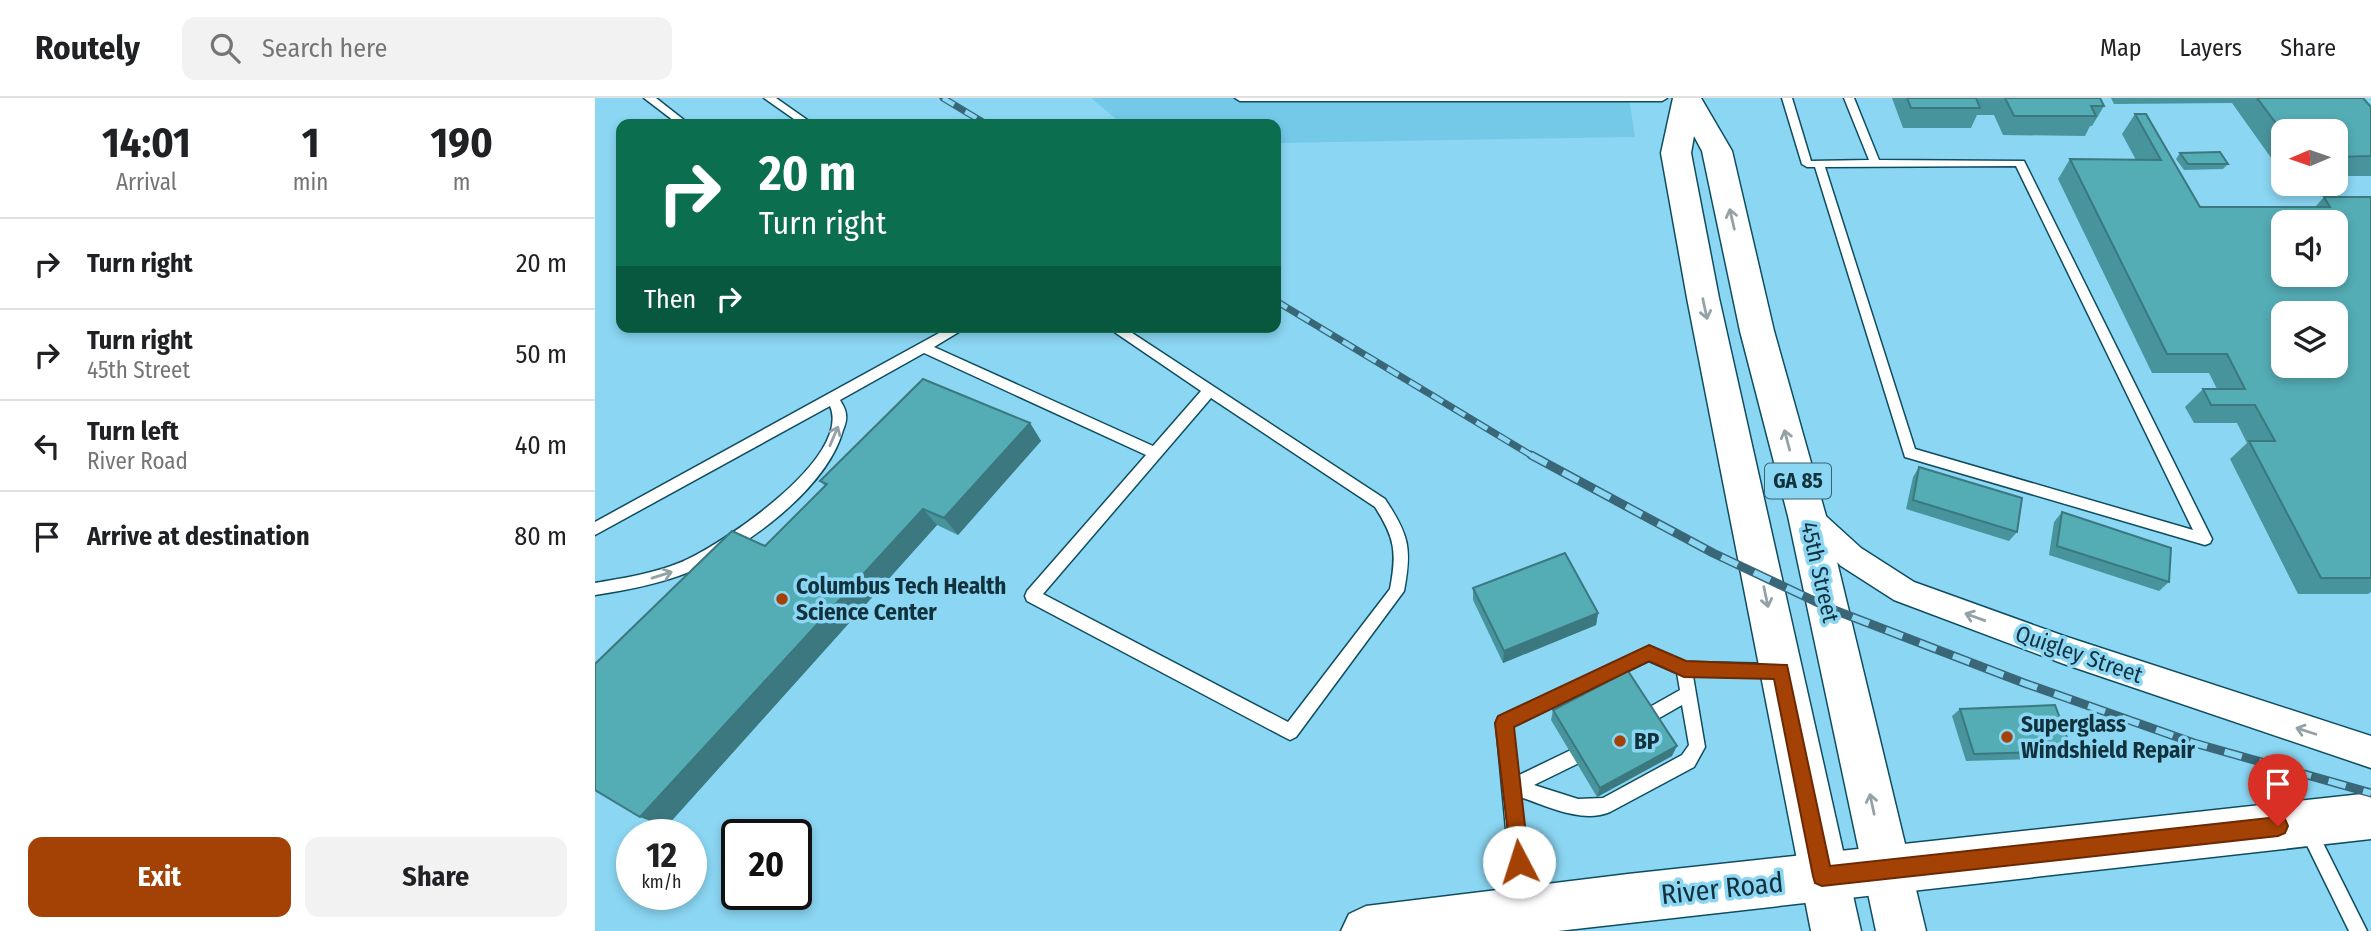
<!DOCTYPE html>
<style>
:root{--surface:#fff;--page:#f2f2f2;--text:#202124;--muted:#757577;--line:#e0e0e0;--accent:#a44105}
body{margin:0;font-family:"Fira Sans Condensed",sans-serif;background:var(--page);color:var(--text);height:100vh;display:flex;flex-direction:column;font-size:26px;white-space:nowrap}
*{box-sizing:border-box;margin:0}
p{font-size:23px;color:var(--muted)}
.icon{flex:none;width:38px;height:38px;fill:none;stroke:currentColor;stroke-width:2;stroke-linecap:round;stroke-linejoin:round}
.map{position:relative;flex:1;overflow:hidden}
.side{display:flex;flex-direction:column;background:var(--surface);width:595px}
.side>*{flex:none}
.top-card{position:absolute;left:21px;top:21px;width:665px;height:214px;border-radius:14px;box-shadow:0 4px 10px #0003;background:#0b6e4f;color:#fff;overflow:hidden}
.needle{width:46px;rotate:268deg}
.controls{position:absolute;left:1676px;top:21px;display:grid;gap:14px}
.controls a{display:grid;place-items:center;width:77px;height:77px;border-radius:14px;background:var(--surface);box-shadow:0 4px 10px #0003;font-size:35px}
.speed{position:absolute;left:21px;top:721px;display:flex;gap:14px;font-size:35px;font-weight:700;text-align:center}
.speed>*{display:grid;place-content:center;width:91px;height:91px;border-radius:50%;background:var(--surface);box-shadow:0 4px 10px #0003;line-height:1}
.speed small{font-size:18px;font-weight:400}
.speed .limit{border:4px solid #111;border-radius:10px;background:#fff;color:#111}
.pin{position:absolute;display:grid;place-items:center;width:60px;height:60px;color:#fff;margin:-72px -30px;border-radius:50% 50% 50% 0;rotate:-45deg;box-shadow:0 0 7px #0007}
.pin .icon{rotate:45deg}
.me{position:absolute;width:77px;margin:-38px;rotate:355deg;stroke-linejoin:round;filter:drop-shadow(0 0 5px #0008)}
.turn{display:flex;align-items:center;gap:24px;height:147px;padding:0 28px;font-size:32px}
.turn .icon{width:91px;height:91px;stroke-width:2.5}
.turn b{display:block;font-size:49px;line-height:60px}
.then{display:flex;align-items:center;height:66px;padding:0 28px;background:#0003;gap:14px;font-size:26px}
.eta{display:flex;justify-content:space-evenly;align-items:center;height:119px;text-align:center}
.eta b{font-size:42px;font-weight:700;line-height:49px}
.button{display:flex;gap:14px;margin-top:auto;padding:14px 28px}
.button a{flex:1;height:80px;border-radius:14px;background:var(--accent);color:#fff;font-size:28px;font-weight:700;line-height:80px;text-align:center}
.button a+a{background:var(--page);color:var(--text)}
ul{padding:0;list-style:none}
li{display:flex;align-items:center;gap:21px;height:91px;padding:0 28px;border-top:2px solid var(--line)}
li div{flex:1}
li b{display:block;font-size:26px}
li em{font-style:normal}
header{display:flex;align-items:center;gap:42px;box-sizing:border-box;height:98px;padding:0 35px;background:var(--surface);border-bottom:2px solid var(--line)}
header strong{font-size:33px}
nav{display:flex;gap:38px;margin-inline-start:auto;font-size:24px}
.search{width:490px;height:63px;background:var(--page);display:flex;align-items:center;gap:18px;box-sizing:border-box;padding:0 24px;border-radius:14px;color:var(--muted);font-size:26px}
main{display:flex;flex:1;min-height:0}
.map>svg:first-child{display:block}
</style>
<header>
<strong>Routely</strong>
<div class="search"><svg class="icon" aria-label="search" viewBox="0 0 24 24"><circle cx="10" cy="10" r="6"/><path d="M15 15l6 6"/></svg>Search here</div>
<nav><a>Map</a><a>Layers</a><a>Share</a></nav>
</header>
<main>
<section class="side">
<div class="eta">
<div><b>14:01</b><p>Arrival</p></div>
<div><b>1</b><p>min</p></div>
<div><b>190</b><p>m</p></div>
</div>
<ul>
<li><svg class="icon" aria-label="right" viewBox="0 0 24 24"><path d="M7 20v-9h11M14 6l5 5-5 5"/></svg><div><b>Turn right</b></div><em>20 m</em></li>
<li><svg class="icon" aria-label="right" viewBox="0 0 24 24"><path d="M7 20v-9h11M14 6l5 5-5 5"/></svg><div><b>Turn right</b><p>45th Street</p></div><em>50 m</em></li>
<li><svg class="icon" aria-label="left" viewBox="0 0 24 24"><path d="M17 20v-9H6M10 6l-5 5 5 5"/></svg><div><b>Turn left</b><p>River Road</p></div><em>40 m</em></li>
<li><svg class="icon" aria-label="arrive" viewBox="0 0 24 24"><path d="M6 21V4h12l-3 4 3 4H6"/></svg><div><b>Arrive at destination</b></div><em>80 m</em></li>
</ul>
<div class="button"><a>Exit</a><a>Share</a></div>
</section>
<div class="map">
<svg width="1776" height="833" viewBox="0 0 1776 833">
<rect width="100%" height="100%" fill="#8bd6f3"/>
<polygon fill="#74c9e8" points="496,0 1034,0 1040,39 681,45 681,26 527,26"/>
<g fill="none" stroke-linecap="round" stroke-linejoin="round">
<defs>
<g id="service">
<polygon points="49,0 61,0 94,26 83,26"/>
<polygon points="169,0 181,0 218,26 206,26"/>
<polygon points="640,0 1072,0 1067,3 645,3"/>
<path d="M1187,0h10l19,63 58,-1 -25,-62h10l25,62 145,1 186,374 2,4 -2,4 -5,2 -300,-88 -90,-290h-8l-5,-3zM1421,68l177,364 -278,-81 -90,-282z"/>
<path d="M355,229h17l-33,20 219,99 48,-55 -94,-64h16l262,172c24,36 27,49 19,92l-108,146 -6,3 -6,-3 -257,-136 -2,-5 2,-5 119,-136 -222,-102 -84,47c2,4 6,9 6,15 1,5 -1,10 -3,15 -16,59 -100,120 -154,142 -30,12 -62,18 -94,23v-12c28,-5 57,-9 84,-20 40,-16 174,-105 151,-157l-235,129v-13zM616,300l164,109c20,31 22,45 15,82l-102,133 -245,-128z"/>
<path d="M1054,548l36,16 94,2 5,2 3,5 -3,5 -5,2 -86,-2 12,71 -11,20 -84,45c-28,12 -63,-6 -90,-15l11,107 -3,6 -6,3 -6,-3 -3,-6 -17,-181 2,-5zM1054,563l28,12 3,17 -39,22 -2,5 2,5 6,3 35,-20 7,40 -7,10 -79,43 -25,1 -44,-14 45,-22 2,-6 -2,-6 -6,-2 -56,27 -5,-49z"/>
<polygon points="1712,723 1718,725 1772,833 1754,833 1704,731 1706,725"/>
</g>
<polygon id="minor" points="1212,406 1222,410 1266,450 1319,484 1469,538 1776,638 1776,670 1469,566 1299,502 1246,468 1202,426 1198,418 1202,410"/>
<polygon id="secondary" points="1776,695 1776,741 963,833 746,833 754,816 771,808 1033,776"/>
<polygon id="primary" points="1078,0 1106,0 1137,53 1179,233 1231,418 1331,833 1281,833 1193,418 1145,233 1107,53 1099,38 1096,55 1124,200 1266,833 1216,833 1092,200 1066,55"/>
</defs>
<use href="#service" stroke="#0e4d61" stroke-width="3"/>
<use href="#minor" stroke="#0e4d61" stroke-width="3"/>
<use href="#secondary" stroke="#0e4d61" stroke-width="3"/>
<use href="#primary" stroke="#0e4d61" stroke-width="3"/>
<use href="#service" fill="#fff" fill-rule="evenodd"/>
<use href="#minor" fill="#fff" fill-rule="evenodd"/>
<use href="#secondary" fill="#fff" fill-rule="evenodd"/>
<use href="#primary" fill="#fff" fill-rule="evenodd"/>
<defs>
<g id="rail-far1">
<polyline points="348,0 391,26"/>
<polyline points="681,203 939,359"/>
</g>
<polyline id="rail" points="936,357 1118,455 1234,510 1429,585 1599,645 1776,695"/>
</defs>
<use href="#rail-far1" stroke="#396778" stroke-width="7"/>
<use href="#rail" stroke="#396778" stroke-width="9"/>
<use href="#rail-far1" stroke="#8bd6f3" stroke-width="4.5" stroke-dasharray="13" stroke-linecap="butt"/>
<use href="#rail" stroke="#8bd6f3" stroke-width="6" stroke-dasharray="18" stroke-linecap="butt"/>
</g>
<g fill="#48949c">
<polygon points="1297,0 1505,0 1509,8 1497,28 1495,28 1490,38 1408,37 1399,17 1382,17 1376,30 1308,30"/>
<polygon points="1516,0 1768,0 1776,9 1776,78 1741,78 1741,33 1689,33 1689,78 1637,5 1519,6"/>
<polygon points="1540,16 1605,109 1720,109 1729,99 1776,99 1776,494 1773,496 1703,496 1635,361 1652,345 1642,325 1599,325 1590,309 1608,291 1622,291 1614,275 1557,275 1463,81 1475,61 1541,62 1527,36"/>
<polygon points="1585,55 1633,66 1628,71 1589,72 1581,61"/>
<polygon points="435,325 446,343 363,437 342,427 71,729 170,448 230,388 225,383"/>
<polygon points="1324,369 1422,434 1414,443 1311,411 1318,379"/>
<polygon points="1467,414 1574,484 1564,493 1454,457 1459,424"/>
<polygon points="878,490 1003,515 1001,527 908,565 878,502"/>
<polygon points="1365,611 1477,653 1467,660 1371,663 1357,618"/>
<polygon points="958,612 1077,658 1002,699 956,622"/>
</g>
<g fill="#3b787f">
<polygon points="435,325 446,343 363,437 349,420"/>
<polygon points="328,411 342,427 71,729 45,719"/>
<polygon points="1003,515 1001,527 908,565 909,553"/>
<polygon points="1082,648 1077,658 1002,699 1005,690"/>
</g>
<g fill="#54acb5" stroke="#3b787f" stroke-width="2" fill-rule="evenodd">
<polygon points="1312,0 1381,0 1385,10 1316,10"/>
<polygon points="1410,0 1505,0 1509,8 1496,8 1501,18 1419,18"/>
<polygon points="1662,0 1768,0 1776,9 1776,58 1741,59 1741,33 1689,33 1689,36"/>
<path d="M1540,16h11l54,93h130l-6,-10h47v381h-50l-72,-137h26l-20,-36h-44l-8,-16h42l-18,-35h-60l-97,-195 91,1zM1689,124h52v53h-52zM1689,215h52v53h-52z"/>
<polygon points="1625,54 1633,66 1593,66 1585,55"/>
<polygon points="328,281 435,325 349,420 328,411 45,719 0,692 0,566 137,433 170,448 232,386 225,383"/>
<polygon points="1324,369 1427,400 1422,434 1318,402"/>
<polygon points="1467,414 1576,450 1574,484 1462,448"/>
<polygon points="970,455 1003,515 909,553 878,490"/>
<polygon points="1033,573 1082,648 1005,690 958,612"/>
<polygon points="1460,607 1477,653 1379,656 1365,611"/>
</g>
<defs><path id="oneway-shaft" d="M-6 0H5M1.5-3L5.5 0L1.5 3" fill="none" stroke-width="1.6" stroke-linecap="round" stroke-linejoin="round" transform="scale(1.75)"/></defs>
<g stroke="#94a2a7">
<use href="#oneway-shaft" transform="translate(1137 121) rotate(-103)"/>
<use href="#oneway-shaft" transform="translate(1110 211) rotate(78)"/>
<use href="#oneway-shaft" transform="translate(239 338) rotate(-67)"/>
<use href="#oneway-shaft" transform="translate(1192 342) rotate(-105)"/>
<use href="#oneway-shaft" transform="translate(67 477) rotate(-17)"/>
<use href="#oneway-shaft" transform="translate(1171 499) rotate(78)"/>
<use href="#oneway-shaft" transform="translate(1380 519) rotate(-160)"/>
<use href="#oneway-shaft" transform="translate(1711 633) rotate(-162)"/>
<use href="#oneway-shaft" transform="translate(1277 706) rotate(-102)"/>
</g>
<polygon fill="#a44105" stroke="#6b2a03" stroke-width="2" points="1054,547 1091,563 1192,567 1235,768 1683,719 1690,721 1693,728 1690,735 1683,738 1227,788 1220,785 1218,778 1179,581 1089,579 1054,563 919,629 934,764 931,770 924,773 917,770 900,625 903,618"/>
<g fill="#a44105" stroke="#8bd6f3" stroke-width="2.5">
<circle cx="187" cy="501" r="7"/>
<circle cx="1412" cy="639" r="7"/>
<circle cx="1025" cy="643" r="7"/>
</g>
<g text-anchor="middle" stroke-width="7" stroke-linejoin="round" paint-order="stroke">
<rect fill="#8bd6f3" stroke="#366273" stroke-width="2" x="1170" y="365.5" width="66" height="35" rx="5"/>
<g font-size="21" font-weight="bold" fill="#11313c">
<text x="1203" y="390">GA 85</text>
</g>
<g font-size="23" fill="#11313c" stroke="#8bd6f3">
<text transform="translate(1225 474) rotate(77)" y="8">45th Street</text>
<text transform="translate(1484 556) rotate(19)" y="8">Quigley Street</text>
</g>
<g font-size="23" font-weight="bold" fill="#11313c" stroke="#8bd6f3" text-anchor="start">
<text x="201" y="496">Columbus Tech Health<tspan x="201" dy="26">Science Center</tspan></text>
<text x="1426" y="634">Superglass<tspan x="1426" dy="26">Windshield Repair</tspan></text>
<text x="1039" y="651">BP</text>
</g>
<g font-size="28" fill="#11313c" stroke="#8bd6f3">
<text transform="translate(1127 790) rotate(-6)" y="10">River Road</text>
</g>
</g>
</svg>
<div class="controls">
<a><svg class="needle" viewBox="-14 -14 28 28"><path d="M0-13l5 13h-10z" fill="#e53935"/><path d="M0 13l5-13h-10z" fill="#757577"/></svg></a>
<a><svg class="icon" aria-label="sound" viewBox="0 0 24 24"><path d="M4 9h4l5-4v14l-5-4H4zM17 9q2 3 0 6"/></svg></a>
<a><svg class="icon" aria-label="layers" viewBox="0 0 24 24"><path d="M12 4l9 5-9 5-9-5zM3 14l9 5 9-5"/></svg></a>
</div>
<div class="speed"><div>12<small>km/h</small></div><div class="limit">20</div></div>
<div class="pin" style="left:1683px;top:728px;background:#d93025"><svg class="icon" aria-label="arrive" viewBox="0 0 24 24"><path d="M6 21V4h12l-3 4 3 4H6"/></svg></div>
<svg class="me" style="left:924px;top:764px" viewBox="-20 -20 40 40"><circle r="19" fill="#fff"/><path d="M0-13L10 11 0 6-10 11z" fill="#a44105"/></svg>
<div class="top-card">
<div class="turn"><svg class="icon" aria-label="right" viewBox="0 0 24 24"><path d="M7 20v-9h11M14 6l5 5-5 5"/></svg><div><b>20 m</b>Turn right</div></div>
<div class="then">Then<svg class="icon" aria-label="right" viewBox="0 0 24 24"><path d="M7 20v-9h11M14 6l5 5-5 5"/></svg></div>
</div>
</div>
</main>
